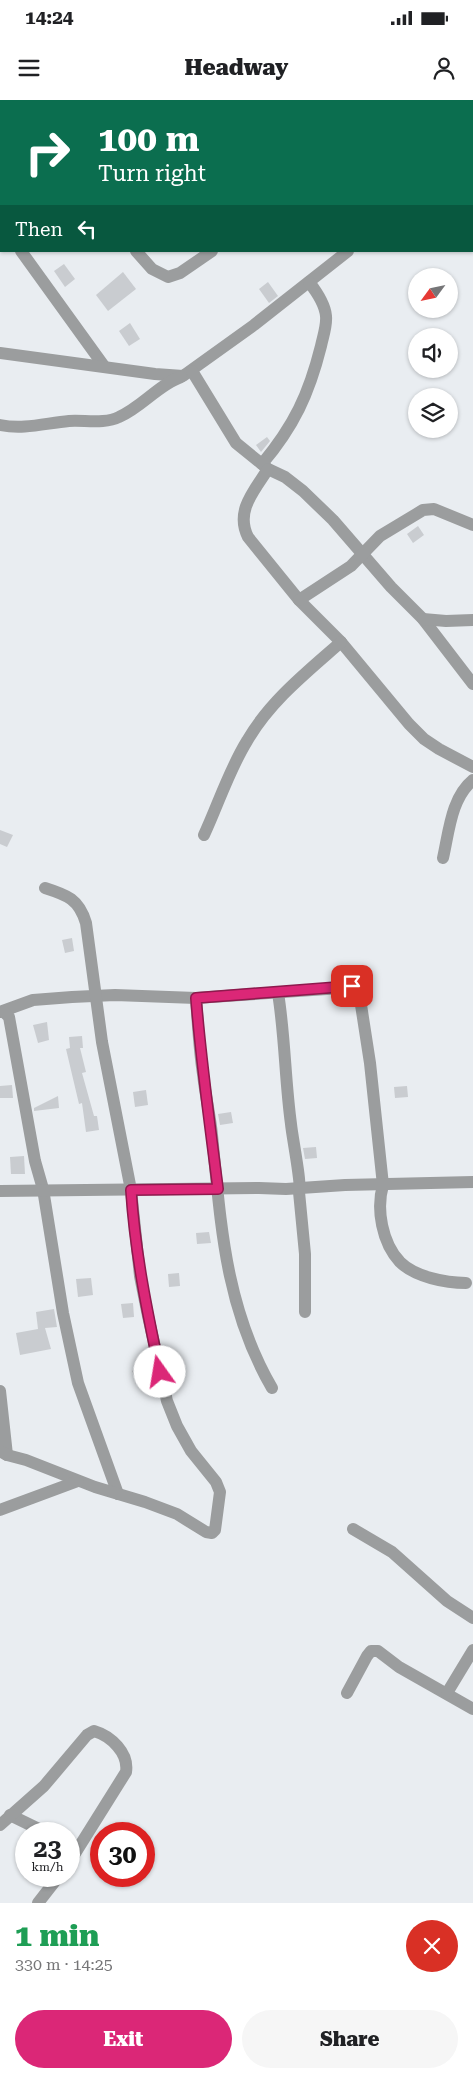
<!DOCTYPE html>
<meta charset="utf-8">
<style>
:root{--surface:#fff;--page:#f6f6f6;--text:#202124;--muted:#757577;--accent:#db2777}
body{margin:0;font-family:"Roboto Serif",serif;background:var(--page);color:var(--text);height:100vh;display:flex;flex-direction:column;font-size:19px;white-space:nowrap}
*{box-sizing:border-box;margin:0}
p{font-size:16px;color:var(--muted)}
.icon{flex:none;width:28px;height:28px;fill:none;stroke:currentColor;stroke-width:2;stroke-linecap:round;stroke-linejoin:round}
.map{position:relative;height:1803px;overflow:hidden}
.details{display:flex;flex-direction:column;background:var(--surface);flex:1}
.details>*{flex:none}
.guide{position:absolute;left:0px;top:0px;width:474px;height:152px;box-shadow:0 1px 4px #0004;background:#0b6e4f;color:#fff;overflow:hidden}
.needle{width:32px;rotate:237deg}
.controls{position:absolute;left:408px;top:168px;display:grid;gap:10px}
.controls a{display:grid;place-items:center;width:50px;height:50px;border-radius:50%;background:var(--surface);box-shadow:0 1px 4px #0004;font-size:25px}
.speed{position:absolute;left:15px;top:1722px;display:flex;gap:10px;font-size:25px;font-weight:700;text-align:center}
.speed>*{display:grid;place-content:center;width:65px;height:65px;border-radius:50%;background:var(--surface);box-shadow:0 1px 4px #0004;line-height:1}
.speed small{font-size:12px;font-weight:400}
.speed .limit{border:8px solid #d22;background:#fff;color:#111}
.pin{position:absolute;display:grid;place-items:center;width:42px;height:42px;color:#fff;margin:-21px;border-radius:10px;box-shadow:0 2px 8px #0006}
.me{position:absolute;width:55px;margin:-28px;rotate:347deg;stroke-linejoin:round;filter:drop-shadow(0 0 4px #0008)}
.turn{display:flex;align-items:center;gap:18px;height:105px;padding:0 15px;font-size:22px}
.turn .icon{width:65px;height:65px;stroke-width:2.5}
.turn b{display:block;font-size:35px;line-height:42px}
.then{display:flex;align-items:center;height:48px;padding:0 15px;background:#0003;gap:10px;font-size:19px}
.round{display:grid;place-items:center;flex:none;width:52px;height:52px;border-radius:26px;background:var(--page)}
.head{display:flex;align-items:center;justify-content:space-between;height:85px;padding:0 15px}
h1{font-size:30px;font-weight:800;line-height:38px;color:#1e9e55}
.action{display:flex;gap:10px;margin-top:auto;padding:10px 15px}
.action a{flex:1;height:58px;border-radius:30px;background:var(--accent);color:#fff;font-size:20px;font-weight:800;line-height:58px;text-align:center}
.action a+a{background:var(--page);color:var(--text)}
.status{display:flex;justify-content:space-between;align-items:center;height:35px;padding:0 25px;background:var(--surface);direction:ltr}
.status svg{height:14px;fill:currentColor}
header{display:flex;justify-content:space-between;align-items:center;height:65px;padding:0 15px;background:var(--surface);font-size:22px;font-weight:800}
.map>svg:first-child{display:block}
</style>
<div class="status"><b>14:24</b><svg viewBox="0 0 49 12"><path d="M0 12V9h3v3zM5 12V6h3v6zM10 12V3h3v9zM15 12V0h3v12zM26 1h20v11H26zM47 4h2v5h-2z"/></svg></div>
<header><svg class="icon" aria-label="menu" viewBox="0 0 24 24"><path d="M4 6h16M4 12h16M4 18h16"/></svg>Headway<svg class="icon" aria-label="person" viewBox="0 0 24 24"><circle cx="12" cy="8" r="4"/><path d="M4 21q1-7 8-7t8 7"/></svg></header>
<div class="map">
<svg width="473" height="1803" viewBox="0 0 473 1803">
<rect width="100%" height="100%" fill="#e9edf1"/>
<g fill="#c9ccd0">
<polygon points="64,164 75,179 65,187 54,171"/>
<polygon points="123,172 136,189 108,211 96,195"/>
<polygon points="268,182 278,196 269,203 259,189"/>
<polygon points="130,223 140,239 129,246 119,231"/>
<polygon points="267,337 270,341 261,352 256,345"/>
<polygon points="418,426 424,435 413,443 407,434"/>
<polygon points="0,730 13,735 7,747 0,744"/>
<polygon points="72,838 74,851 65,853 62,840"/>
<polygon points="47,922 49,940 38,943 33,925"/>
<polygon points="82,936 83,948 80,948 86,972 82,973 94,1016 97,1016 99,1030 86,1032 82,1003 79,1004 66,949 70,948 69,937"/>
<polygon points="12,985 13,998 0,998 0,986"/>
<polygon points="407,986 408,997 395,998 394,987"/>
<polygon points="146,990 148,1005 135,1007 133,992"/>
<polygon points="58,996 59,1008 34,1011 34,1008"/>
<polygon points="231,1012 233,1023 220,1025 218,1014"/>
<polygon points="316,1047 317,1058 305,1059 303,1048"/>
<polygon points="24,1056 25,1074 11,1074 10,1057"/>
<polygon points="209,1132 211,1143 197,1144 196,1133"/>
<polygon points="179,1173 180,1186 169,1187 168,1174"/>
<polygon points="91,1178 93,1195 78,1197 76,1179"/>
<polygon points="133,1203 134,1217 123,1218 121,1204"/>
<polygon points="54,1209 57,1227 45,1228 51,1249 20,1255 16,1233 38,1229 36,1212"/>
<polygon points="142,1266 148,1278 138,1283 132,1271"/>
</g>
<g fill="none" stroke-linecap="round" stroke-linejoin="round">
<g stroke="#9b9d9e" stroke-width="12">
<polyline points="16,0 16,1"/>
<polyline points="112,0 113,1"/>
<polyline points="171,0 172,1"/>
<polyline points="317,0 319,1"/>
<polyline points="472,48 473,48"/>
<polyline points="472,120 473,121"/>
<polyline points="0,125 1,127"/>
<polyline points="21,151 104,266"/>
<polyline points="136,151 152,169 168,177 180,173 212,151"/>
<polyline points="0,253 155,274 183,276 254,225 348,151"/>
<polyline points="192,271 236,343 268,369 285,377 303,391 333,420 391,487 423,519 473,584"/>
<path d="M0,325c24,5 46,-2 69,-4 16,-1 36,3 50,-4 23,-10 39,-32 62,-40"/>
<path d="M262,364c32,-38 47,-70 59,-118 2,-10 6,-20 5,-30 -1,-12 -10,-25 -17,-34"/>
<path d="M268,369c-14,22 -33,42 -20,68l51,63 42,42 68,82 15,15 15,10 34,18"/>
<polyline points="299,500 351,466 380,436 423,410 434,409 473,425"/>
<polyline points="423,519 446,521 473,520"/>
<path d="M204,735c14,-30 25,-65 43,-94 23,-40 60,-69 94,-99"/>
<path d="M443,758c6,-26 8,-60 30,-78"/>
<path d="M278,893c7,43 7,87 13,131 1,12 11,61 8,68l6,62v58"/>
<path d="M196,898c2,26 3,51 7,76 2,20 7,40 9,61 9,90 13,172 60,253"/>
<path d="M0,912l33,-12 39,-3 43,-2 81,3 160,-11 3,5 11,71 13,122c-7,24 -1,58 17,77 15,15 46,21 66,21"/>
<polyline points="4,912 9,917 35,1061 43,1089 63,1213 78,1283 118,1394"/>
<polyline points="0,1091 259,1088 286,1089 345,1085 473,1082"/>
<polyline points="0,1291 7,1355"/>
<path d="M0,1351l7,4 19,5 69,27 50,15 32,12 29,18 6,1 3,-3 5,-38 -4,-10 -25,-31 -14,-25 -10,-25 -19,-85 -8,-40 -9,-86 -29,-148 -16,-119c-7,-24 -19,-28 -41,-35"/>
<polyline points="0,1410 78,1381"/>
<polyline points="353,1429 392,1452 447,1501 473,1518"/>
<polyline points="347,1593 367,1556 371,1551 378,1551 399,1567 473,1609"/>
<polyline points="447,1593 473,1550"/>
<polyline points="10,1715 49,1734"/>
<path d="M0,1725l44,-39 43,-51 7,-4c17,5 35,22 32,41l-57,91"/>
<polyline points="38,1803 59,1776"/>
</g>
</g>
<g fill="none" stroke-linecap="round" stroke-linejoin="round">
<defs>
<path id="route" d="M160,1272c-13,-61 -25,-120 -29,-182l87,-1c-8,-64 -17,-127 -22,-191l156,-12"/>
</defs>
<use href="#route" stroke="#8e194d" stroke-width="12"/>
<use href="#route" stroke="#db2777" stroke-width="9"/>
</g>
</svg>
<div class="controls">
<a><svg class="needle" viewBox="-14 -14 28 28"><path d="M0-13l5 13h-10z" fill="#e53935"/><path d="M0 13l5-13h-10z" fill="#757577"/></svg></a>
<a><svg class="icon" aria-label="sound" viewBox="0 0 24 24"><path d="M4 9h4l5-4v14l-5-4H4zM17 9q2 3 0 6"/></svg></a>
<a><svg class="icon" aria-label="layers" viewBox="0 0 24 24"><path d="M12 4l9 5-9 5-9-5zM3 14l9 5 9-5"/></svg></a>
</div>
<div class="speed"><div>23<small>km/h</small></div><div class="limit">30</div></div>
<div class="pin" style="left:352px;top:886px;background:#d93025"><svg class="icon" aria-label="arrive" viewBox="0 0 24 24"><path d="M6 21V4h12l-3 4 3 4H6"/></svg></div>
<svg class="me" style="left:160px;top:1272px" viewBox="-20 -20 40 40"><circle r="19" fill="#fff"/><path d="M0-13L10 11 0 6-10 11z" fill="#db2777"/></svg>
<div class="guide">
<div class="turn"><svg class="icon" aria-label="right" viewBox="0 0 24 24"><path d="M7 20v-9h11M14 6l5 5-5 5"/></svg><div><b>100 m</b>Turn right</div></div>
<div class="then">Then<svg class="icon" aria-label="left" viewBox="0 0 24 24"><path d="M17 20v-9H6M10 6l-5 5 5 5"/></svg></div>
</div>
</div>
<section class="details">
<div class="head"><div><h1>1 min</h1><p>330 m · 14:25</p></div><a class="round" style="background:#d93025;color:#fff"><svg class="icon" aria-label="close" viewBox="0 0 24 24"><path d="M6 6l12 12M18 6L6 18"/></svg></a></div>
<div class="action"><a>Exit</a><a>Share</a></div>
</section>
